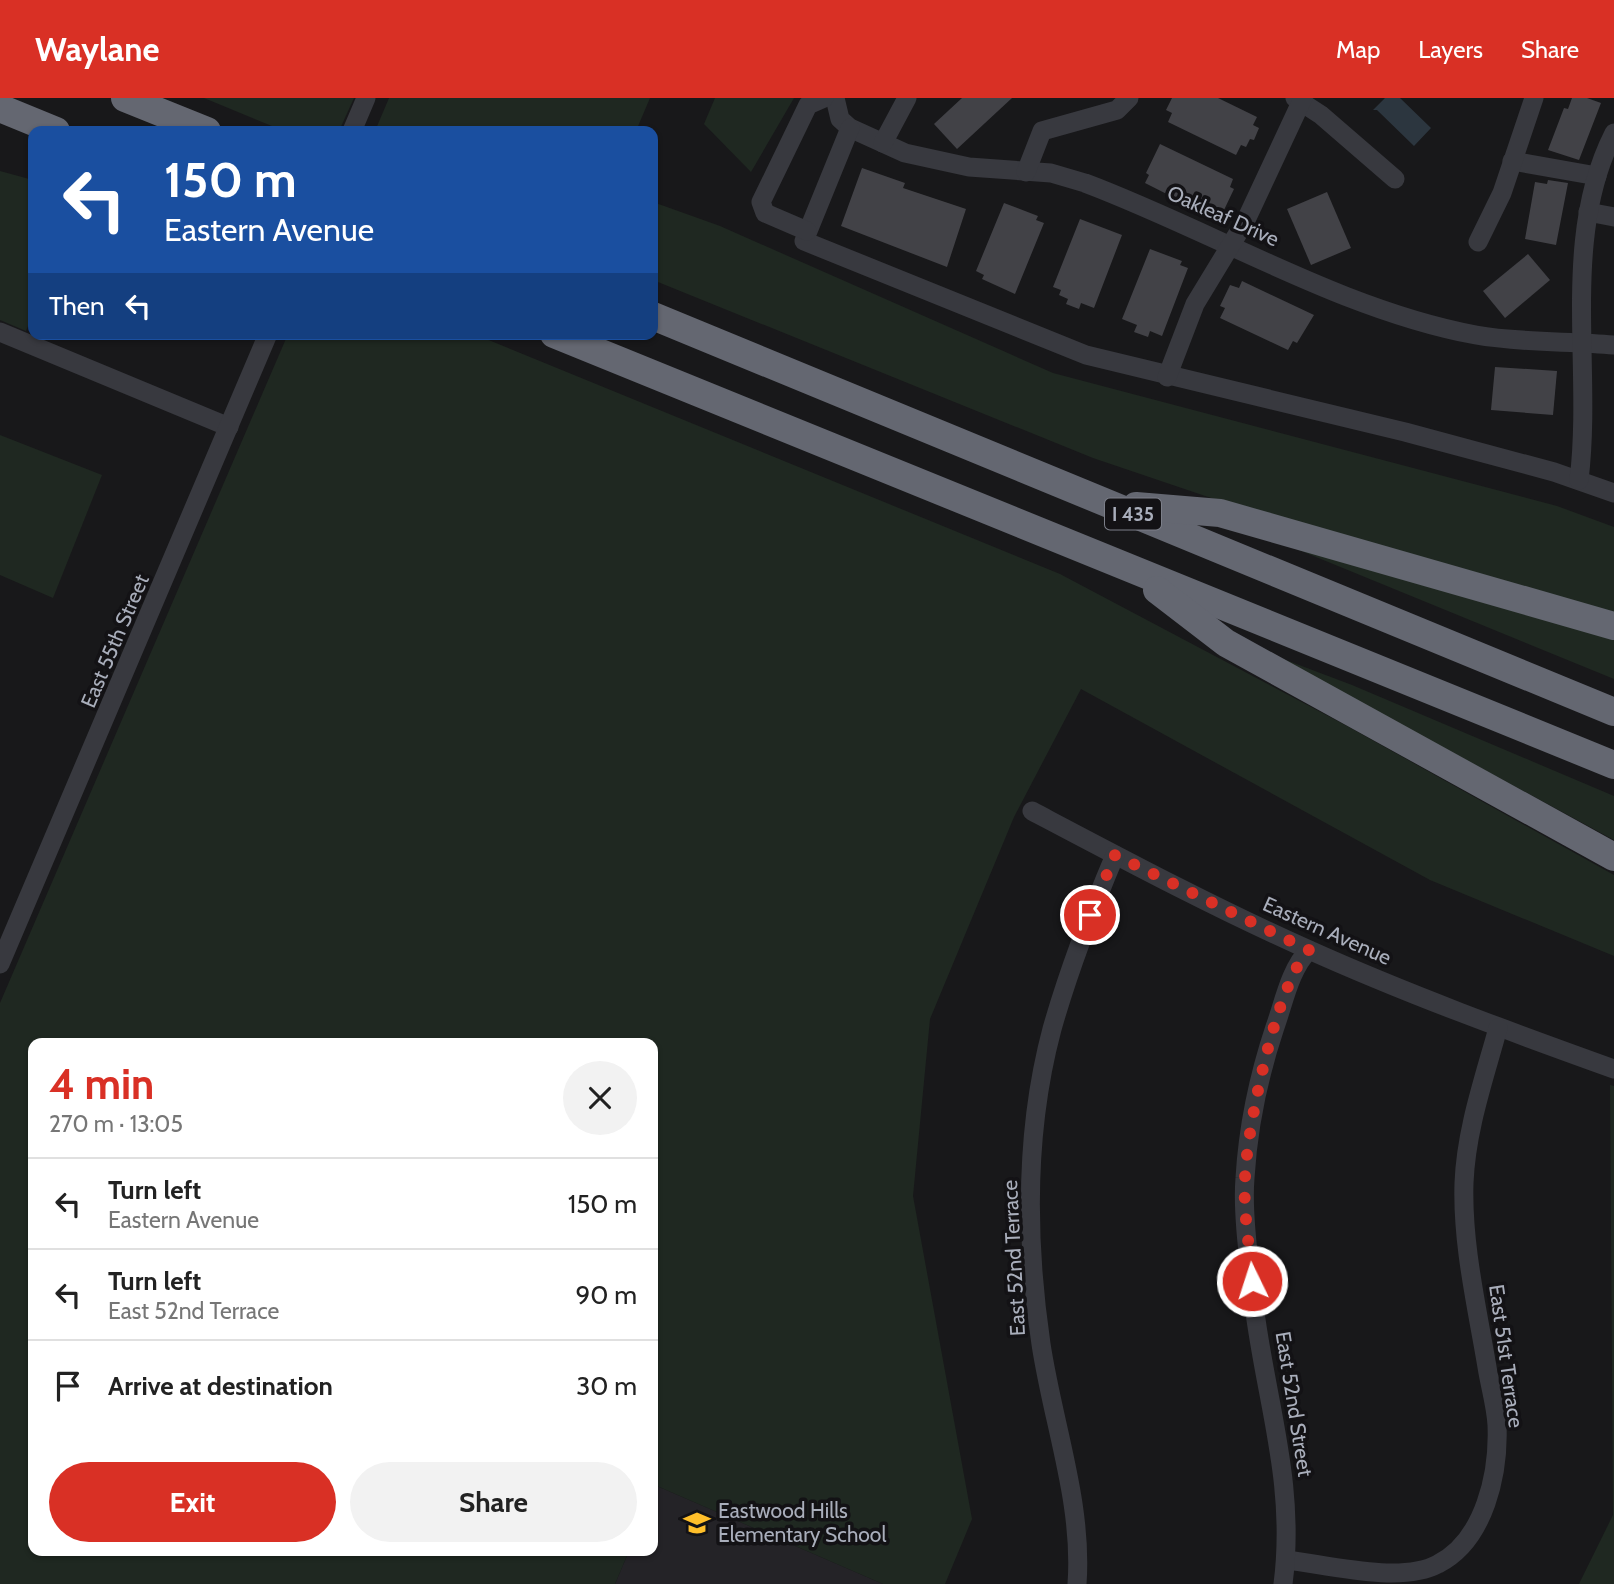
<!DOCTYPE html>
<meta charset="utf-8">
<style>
:root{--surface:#fff;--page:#f2f2f2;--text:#222;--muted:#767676;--line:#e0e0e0;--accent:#d93025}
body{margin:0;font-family:Cabin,sans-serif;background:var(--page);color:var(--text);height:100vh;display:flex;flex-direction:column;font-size:26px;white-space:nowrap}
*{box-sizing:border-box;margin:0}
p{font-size:23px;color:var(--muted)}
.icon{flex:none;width:38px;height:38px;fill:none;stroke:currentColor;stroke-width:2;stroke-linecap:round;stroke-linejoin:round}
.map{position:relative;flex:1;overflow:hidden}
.side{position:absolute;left:28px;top:940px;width:630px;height:518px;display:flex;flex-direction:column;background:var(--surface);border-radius:14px;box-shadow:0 2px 5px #0004}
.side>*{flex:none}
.banner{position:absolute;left:28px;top:28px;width:630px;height:214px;border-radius:14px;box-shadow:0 2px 5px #0004;background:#1a4fa0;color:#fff;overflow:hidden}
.pin{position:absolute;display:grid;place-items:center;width:60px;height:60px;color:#fff;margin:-30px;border:4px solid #fff;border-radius:50%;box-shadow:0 2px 7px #0007}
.me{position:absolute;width:77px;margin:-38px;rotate:356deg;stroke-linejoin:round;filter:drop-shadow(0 0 5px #0008)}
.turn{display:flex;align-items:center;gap:24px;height:147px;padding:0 21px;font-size:32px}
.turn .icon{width:91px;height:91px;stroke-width:2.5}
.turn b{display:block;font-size:49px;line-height:60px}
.then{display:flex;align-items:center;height:66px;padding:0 21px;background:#0003;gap:14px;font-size:26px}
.round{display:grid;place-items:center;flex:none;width:74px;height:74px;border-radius:37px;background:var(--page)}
.overview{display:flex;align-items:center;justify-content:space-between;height:119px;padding:0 21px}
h1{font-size:42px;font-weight:800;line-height:52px;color:var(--accent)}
.cta{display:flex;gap:14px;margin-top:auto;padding:14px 21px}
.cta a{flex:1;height:80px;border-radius:42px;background:var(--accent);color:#fff;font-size:28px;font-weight:800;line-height:80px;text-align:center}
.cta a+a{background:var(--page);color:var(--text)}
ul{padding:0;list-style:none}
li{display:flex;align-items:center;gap:21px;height:91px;padding:0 21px;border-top:2px solid var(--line)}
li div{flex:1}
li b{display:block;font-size:26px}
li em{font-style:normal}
header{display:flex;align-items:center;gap:42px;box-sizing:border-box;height:98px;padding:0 35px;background:var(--accent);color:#fff}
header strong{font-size:33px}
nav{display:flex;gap:38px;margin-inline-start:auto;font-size:24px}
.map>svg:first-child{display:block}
</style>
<header>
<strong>Waylane</strong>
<nav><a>Map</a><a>Layers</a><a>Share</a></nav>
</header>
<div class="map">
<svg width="1614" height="1486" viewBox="0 0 1614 1486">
<rect width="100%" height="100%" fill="#18181a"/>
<polygon fill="#242327" points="657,1388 883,1486 615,1486 629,1453 653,1452 653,1397"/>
<g fill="#1f2821">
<polygon points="204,0 354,0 339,33 284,33"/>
<polygon points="389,0 650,0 636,33 375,33"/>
<polygon points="715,0 794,0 751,74 704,26"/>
<polygon points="0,73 33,82 33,215 26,233 0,222"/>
<polygon points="653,104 720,128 1053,275 1557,408 1614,429 1614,518 1220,403 1093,360 653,182"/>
<polygon points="288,236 474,236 1060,476 1347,628 1614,777 1614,858 1430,782 1081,591 1014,719 930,921 913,1098 972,1421 945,1486 883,1486 657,1388 653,1397 653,945 33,945 33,1452 629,1453 615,1486 0,1486 0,905"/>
<polygon points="0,337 102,377 53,500 0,477"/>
<polygon points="1294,450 1614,538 1614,581"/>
<polygon points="1270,556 1352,587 1614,698 1614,742"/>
<polygon points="1610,987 1614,988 1614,1486 1579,1486 1613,1417"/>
</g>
<polygon fill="#2c363f" points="1385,0 1400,0 1431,30 1414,48 1377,12 1373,12"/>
<g fill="#424247">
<polygon points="962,0 1012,0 957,51 934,26"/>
<polygon points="1172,0 1218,0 1257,19 1253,27 1259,30 1254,42 1250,41 1246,49 1241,47 1236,57 1168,24 1172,15 1166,12"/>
<polygon points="1572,0 1587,0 1601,5 1579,62 1548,52 1564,10 1568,11"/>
<polygon points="1160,46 1233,81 1230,89 1234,91 1224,112 1217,109 1212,119 1145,85 1149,77 1146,75"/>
<polygon points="862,70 905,85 903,90 966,111 947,169 841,128"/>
<polygon points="1548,82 1568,85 1556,147 1525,141 1535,84 1547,86"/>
<polygon points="1327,94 1351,150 1311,167 1287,111"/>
<polygon points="1004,105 1038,118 1036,122 1044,125 1015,196 982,181 984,177 976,173"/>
<polygon points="1080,121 1122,137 1094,210 1081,205 1079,211 1066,206 1068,201 1059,197 1061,192 1053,189"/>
<polygon points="1150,151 1182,163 1180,167 1188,170 1162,238 1150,233 1148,239 1134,234 1137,227 1122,221"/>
<polygon points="1528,156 1550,182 1505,220 1483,193"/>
<polygon points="1242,183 1314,217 1297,245 1293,243 1288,252 1220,220 1225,210 1220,208 1230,187 1239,190"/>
<polygon points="1495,269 1557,273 1553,317 1491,312"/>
</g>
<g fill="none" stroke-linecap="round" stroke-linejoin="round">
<g stroke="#38393f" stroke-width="19">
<path d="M835,0l5,21 10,9 55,25 64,14 82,6 34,10c128,48 256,127 391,152 44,8 93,6 138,10"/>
<polyline points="1295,0 1321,17 1395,81"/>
<polyline points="850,30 804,143 1086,257 1405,334 1554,374 1614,395"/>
<polyline points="352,33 366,0"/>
<polyline points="883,45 907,0"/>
<polyline points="1512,63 1597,78"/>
<polyline points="1026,74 1042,33 1117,12 1129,0"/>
<polyline points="1588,114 1614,119"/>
<polyline points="807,133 765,115 761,104 808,7 824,0"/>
<polyline points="1478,144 1502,95 1534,0"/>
<polyline points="0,234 229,329"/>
<polyline points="1167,279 1195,206 1246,122 1303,0"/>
<path d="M1579,382c14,-114 -19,-241 35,-347"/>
<path d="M1032,713c91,48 181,96 275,138 100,45 204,83 307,120"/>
<polyline points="0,866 268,236"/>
<path d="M1287,1462c41,5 114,24 151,4 47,-24 61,-91 59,-139 -1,-19 -7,-39 -10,-58 -10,-60 -25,-123 -23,-184 2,-53 20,-104 34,-155"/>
<path d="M1077,1486c6,-81 -24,-160 -36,-240 -15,-103 -16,-214 11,-315 17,-60 39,-117 63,-174"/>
<path d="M1283,1486c13,-101 -17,-182 -29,-279 -4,-37 -12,-91 -9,-127 3,-51 14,-103 30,-151 9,-25 15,-58 34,-77"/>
</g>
<g stroke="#646771" stroke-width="28">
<polyline points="125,0 207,33"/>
<polyline points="0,10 56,33"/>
<polyline points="653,218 1614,614"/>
<polyline points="554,236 1614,667"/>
<polyline points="1136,408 1220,415 1614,528"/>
<polyline points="1157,492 1226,545 1614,759"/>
</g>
</g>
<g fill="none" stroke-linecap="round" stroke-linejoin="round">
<path stroke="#d93025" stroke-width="12" stroke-dasharray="0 21.6" d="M1090,817l25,-60 194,95c-32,31 -63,182 -64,229 -2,34 5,69 7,102"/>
</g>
<defs>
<symbol id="school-bare" viewBox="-9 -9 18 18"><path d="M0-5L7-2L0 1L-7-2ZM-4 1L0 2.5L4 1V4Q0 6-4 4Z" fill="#ffbf2a" stroke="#131215" stroke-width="2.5" paint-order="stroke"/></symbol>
</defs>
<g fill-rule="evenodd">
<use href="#school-bare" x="678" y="1406" width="38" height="38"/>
</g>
<g text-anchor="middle" stroke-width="7" stroke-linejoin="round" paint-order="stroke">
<rect fill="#131215" stroke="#7c7f89" stroke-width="2" x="1105" y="400.5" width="56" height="31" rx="5"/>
<g font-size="19" font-weight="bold" fill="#a9aebb">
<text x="1133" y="423">I 435</text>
</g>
<g font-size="21" fill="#a9aebb" stroke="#131215">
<text transform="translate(1223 118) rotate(24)" y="7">Oakleaf Drive</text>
<text transform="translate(115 543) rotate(-67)" y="7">East 55th Street</text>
<text transform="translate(1327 833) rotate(24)" y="7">Eastern Avenue</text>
<text transform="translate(1014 1160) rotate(-93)" y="7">East 52nd Terrace</text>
<text transform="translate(1506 1258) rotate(82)" y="7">East 51st Terrace</text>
<text transform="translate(1294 1306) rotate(81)" y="7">East 52nd Street</text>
</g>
<g font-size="21" fill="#a9aebb" stroke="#131215" text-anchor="start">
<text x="718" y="1420">Eastwood Hills<tspan x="718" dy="24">Elementary School</tspan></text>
</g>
</g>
</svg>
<div class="pin" style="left:1090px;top:817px;background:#d93025"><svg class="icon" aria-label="arrive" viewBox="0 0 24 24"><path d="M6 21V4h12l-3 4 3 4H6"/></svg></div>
<svg class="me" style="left:1252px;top:1183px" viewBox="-20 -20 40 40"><circle r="17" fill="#d93025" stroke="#fff" stroke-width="3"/><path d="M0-11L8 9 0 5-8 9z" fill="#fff"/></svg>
<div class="banner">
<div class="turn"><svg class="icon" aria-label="left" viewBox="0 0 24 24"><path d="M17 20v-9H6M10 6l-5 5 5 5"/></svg><div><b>150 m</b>Eastern Avenue</div></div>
<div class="then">Then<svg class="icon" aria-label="left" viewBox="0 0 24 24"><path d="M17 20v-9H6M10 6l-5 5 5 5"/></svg></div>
</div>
<section class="side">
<div class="overview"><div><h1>4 min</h1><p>270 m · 13:05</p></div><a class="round"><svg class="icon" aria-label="close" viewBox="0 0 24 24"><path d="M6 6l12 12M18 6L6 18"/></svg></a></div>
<ul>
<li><svg class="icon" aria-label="left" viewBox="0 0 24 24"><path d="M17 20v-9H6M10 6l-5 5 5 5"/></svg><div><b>Turn left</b><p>Eastern Avenue</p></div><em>150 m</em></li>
<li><svg class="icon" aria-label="left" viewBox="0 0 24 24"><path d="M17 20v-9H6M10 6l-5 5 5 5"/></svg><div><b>Turn left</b><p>East 52nd Terrace</p></div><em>90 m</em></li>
<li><svg class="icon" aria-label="arrive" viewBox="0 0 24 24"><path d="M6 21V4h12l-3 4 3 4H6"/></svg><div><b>Arrive at destination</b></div><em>30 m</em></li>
</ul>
<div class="cta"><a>Exit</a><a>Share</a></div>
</section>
</div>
